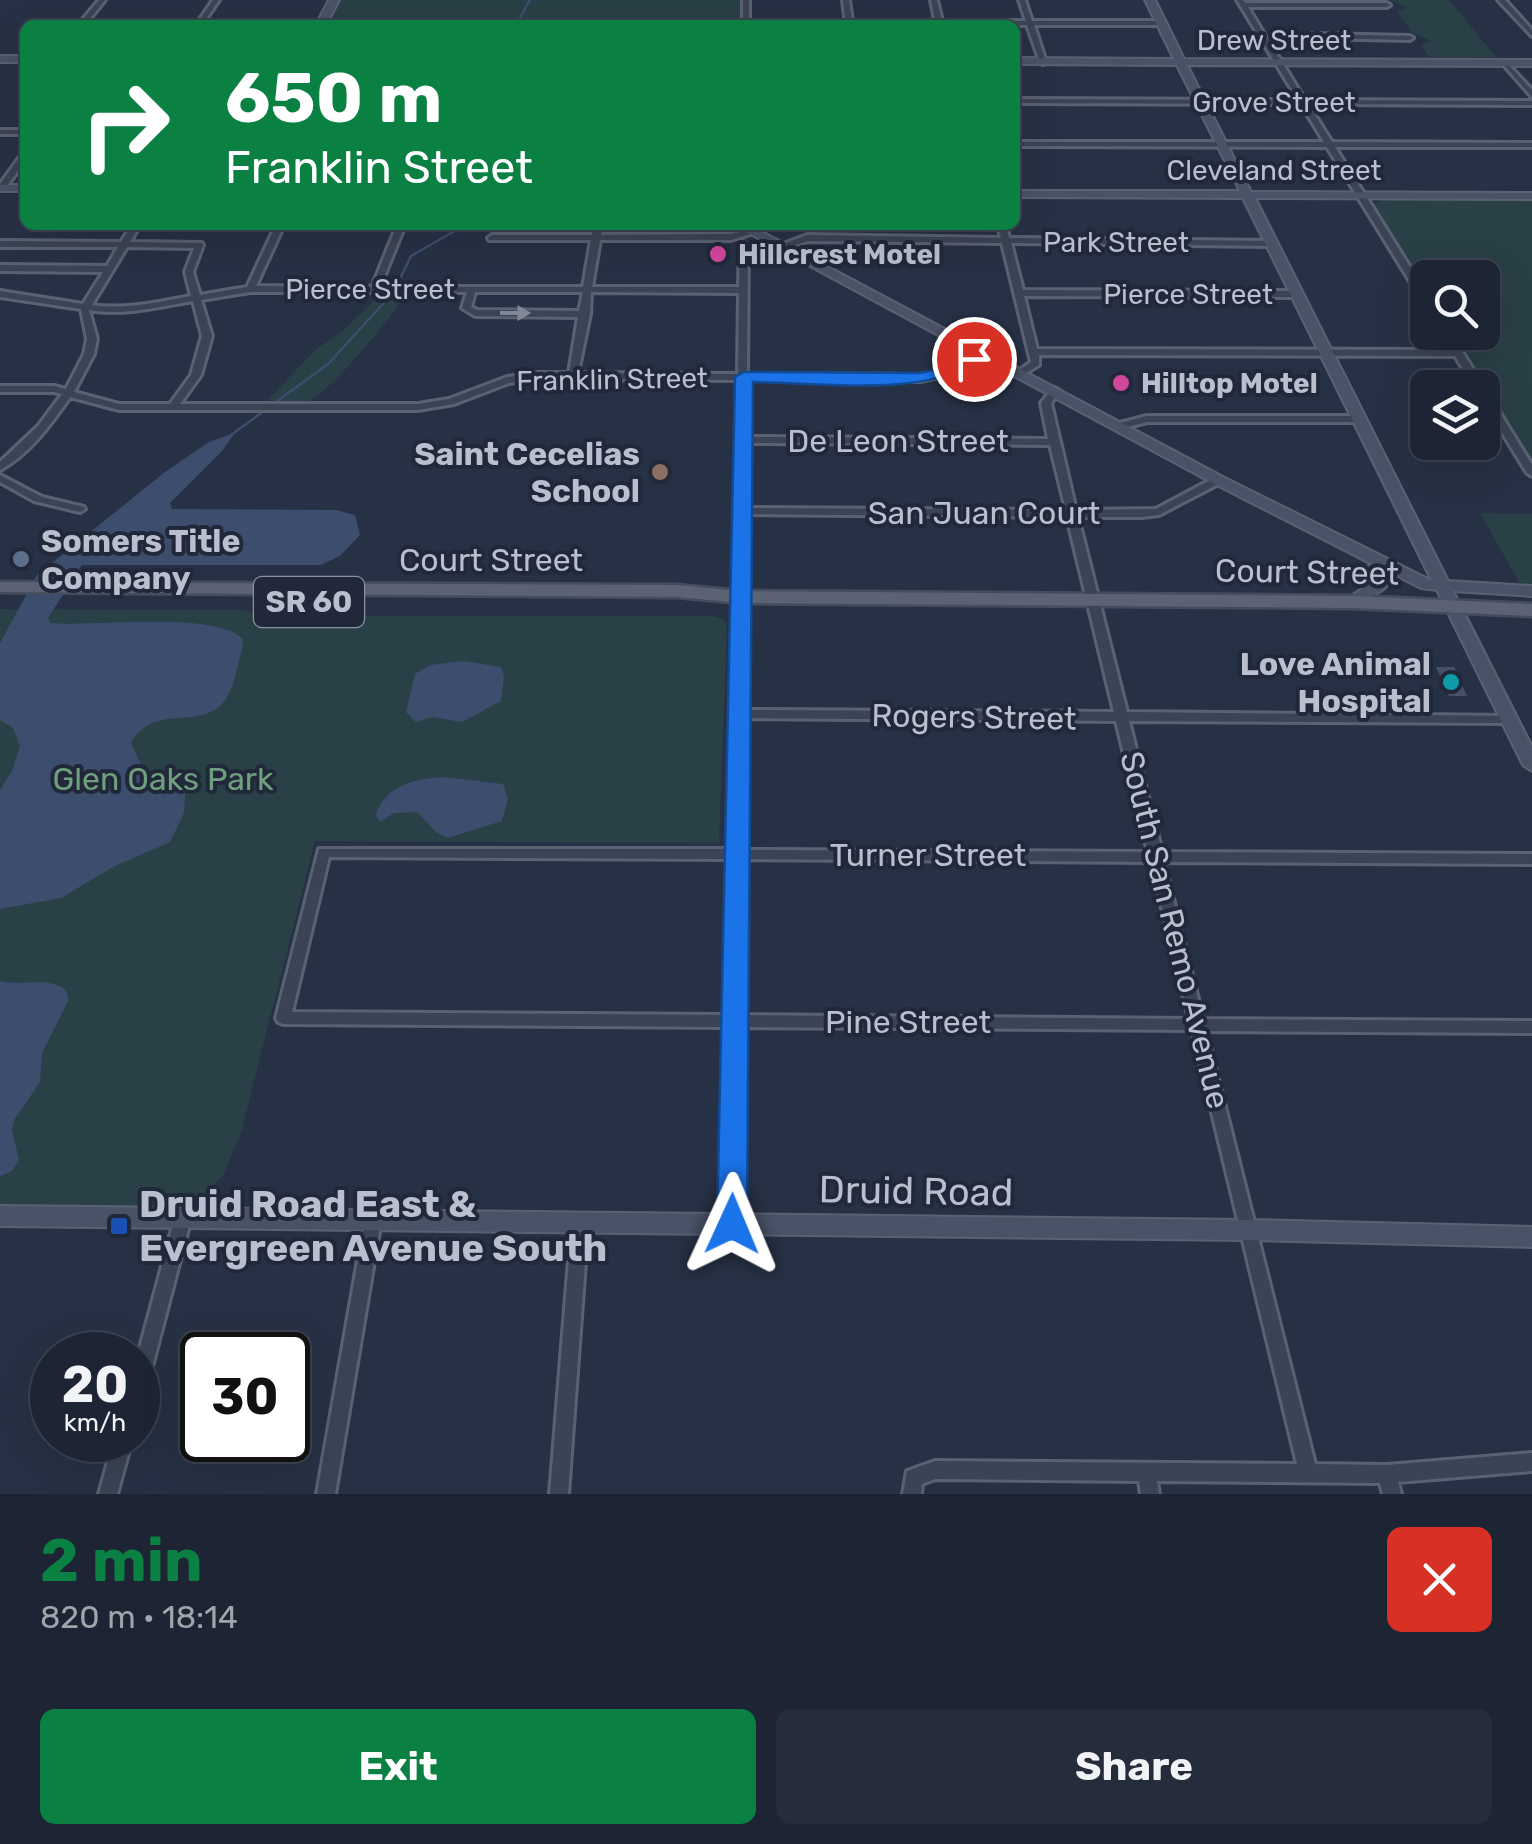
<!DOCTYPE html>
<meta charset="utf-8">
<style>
:root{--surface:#1d2534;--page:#252d3c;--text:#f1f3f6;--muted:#a0a5ac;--line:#3b424f;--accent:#0b8043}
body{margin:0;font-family:Rubik,sans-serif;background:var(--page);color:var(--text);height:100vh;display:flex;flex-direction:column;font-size:38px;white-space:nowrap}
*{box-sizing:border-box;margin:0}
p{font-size:32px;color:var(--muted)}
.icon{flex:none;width:55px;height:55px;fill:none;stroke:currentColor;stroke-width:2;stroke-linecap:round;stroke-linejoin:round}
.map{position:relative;height:1494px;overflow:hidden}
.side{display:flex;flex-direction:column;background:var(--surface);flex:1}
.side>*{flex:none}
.guide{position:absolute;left:20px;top:20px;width:1000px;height:210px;border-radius:15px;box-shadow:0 10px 40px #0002,0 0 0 2px var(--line);background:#0b8043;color:#fff;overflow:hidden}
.fabs{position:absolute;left:1410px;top:260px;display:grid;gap:20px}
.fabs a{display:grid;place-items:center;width:90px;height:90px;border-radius:15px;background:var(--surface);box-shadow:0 10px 40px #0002,0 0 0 2px var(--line);font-size:50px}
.speed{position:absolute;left:30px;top:1332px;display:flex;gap:20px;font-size:50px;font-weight:700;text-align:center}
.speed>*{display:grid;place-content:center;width:130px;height:130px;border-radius:50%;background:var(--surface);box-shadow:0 10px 40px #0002,0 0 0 2px var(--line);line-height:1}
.speed small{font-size:25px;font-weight:400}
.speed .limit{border:5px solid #111;border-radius:15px;background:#fff;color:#111}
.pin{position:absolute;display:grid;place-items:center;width:85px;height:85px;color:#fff;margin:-42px;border:5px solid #fff;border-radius:50%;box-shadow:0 2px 10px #0007}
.me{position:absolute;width:110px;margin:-55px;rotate:1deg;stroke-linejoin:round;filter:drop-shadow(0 0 8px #0008)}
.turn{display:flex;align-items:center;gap:35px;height:210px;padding:0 40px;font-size:45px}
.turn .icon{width:130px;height:130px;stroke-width:2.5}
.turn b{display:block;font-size:70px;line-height:85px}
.round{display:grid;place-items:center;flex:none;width:105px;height:105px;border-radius:15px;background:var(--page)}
.summary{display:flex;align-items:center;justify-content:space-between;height:170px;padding:0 40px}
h1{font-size:60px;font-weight:700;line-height:75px;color:var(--accent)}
.action{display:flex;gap:20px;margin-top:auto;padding:20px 40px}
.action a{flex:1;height:115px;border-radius:15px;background:var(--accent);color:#fff;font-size:40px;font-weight:700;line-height:115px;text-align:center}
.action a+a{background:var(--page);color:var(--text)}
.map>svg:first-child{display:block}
</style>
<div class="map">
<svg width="1532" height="1494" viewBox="0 0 1532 1494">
<rect width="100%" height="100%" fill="#273145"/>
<g fill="#294046">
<polygon points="341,0 741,0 741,25 329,25"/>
<polygon points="1391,0 1449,0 1496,57 1430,57 1421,46 1431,41 1412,32 1397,12 1407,8"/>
<polygon points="1383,200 1532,200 1532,463 1451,333 1482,332 1482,278 1428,278 1427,296 1371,205"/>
<path d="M382,293h25c-15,22 -76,101 -100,108 -10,3 -27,0 -39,-1l47,-50 28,-19z"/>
<polygon points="1480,513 1532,514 1532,584 1520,584"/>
<polygon points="0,609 243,610 267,616 712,616 724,619 727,630 719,843 315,841 241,1133 223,1175 195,1207 0,1205"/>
</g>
<g fill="#3d4d6e">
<path d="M235,433l-13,18 -52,52 2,6 164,1 19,5 5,20 -20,21 -20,9h-238l-34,53 3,5c45,4 159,-12 191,15l1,8c-5,16 -8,39 -17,53 -25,35 -70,1 -95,44l13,28 20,9 22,3 -2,30 -14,29 -55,24 -54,32 -61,11v-119l12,-19 8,-25 -7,-18 -13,-8v-77l37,-68 128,-103 44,-30z"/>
<polygon points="464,661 501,667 504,676 501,701 462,722 432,717 416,722 406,712 415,674 430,665"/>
<path d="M443,777l60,7 5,14 -6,23 -54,17 -11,-5 -20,-21 -23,1 -14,9 -4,-7c8,-29 41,-37 67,-38z"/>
<path d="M0,981c23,6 45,-5 65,8l4,10 -27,54 -2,29 -26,38 -2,10 7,30 -7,11 -12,5z"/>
</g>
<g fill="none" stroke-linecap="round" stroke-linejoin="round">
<g stroke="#3d4d6e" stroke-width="2.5">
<polyline points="516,25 530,0"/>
<polyline points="397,285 411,256 465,225"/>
<polyline points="231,435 328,364 392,294"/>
</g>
</g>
<polygon fill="#465167" points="1436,667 1454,667 1467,696 1449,696"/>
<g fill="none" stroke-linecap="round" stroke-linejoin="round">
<defs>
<g id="street">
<polygon points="99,0 105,0 85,25 78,25"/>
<polygon points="213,0 219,0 202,25 196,25"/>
<rect x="743" y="0" width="6" height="25"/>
<polygon points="843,0 849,0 852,21 935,21 931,0 937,0 942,21 1026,21 1019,0 1025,0 1032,21 1162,21 1165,23 1162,25 1034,25 1046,62 1043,64 1040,62 1027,25 846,25"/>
<polygon points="1237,0 1243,0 1245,3 1387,3 1390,5 1387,7 1248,7 1267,39 1316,34 1410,36 1413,38 1410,40 1316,38 1270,43 1305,100 1532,101 1532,105 1308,104 1332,142 1532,143 1532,147 1335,147 1428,296 1428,307 1424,304 1327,147 1015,146 1015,142 1324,142 1301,104 1015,103 1015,99 1298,100"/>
<polygon points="1498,0 1505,0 1532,30 1532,36"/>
<polygon points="1505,61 1532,90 1532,97 1503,64 1502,63"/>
<rect x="0" y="130" width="25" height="4"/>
<polygon points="22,154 25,154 25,161 4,190 0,190 0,184"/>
<path d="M132,225h8l-10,17 72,1 1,2 -10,27 7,23 47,-8 29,-62h8l-28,61 116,1 25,-62h8l-25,62h203l8,-47h-102l-1,-2 4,-3h100l2,-10h8l-1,10 129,-1 24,-5v4l-23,7h-131l-8,47h147l1,-42 4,-3 4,3 -1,129 173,1 27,-5 35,-18 3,-1 5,3 -37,20 -33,7 -173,-1v57l301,2 -7,-36 11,-14 3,-1 5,3 -9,12 25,107 80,-1 58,-31h8v4l-63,33 -17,2h-64l49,195 386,4 2,3 -6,4 -380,-2 33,131 370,2v10l-368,-2 39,157 329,2v12l-326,-2 109,433 72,1 145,-12v18l-134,11 3,12h-18l-3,-11 -223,-2 2,13h-18l-2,-13 -204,-2 -13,5 -1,10h-18l4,-23 28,-10 362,3 -105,-434 -450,-3 -2,197 -2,5 -6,2 -6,-2 -2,-5 3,-197 -444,-3 -5,-2 -2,-4 43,-169h411l8,-469 -199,-1 -30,4 -55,21 -36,6h-299l-49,-13c-18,26 -41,58 -70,73v-8l38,-36 24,-32 -8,-2h-54v-6h54l12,3 18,-35 3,-15 -6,-30 -81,-12v-6l83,13 20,-32 -103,-1v-6l107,1 11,-19h-118v-6l121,1zM127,247l67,1 -9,24 6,24c-32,6 -67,14 -99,9zM250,292h217l-5,16 13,8 103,1 -9,56h-30l-32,4 -58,22 -31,5h-238l21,-29 11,-39 -11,-36zM475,292h108l-4,19 -102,-1 -6,-3zM591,292l148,1 -1,81 -160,-1 12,-59zM193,301l9,35 -11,39 -21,29h-51l-45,-12 20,-38 3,-15 -8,-29c34,6 70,-3 104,-9zM747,443l303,2 16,65 -320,-2zM746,514l321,3 47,195 -370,-2zM744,718l372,3 32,131 -405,-2zM329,857l401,2 -3,156 -435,-3zM743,859l408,3 38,157 -447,-4z"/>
<polygon points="998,225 1006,225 1009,238 1274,241 1274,245 1271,246 1011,243 1023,290 1297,291 1301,294 1297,297 1024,296 1037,349 1452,350 1441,332 1450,332 1532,465 1532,476 1527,473 1482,400 1482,388 1475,388 1455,356 1039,355 1039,365 1021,376 1018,375 1018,371 1031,362 1002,243 808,241 782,249 778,246 807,235 1001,238"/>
<polygon points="1147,416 1359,416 1364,419 1359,422 1147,422 1120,429 1115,426 1116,424"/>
<polygon points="0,475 42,497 84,507 85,509 80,512 34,501 0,482"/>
<polygon points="183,1211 189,1213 191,1218 147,1386 144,1392 138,1395 138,1355 175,1218 177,1213"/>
<polygon points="373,1213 379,1215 381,1220 335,1494 317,1494 365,1220 367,1215"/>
<polygon points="580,1215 586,1217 588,1222 568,1494 550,1494 572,1222 574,1217"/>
<polygon points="114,1440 132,1440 117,1494 99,1494"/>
</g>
<g id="secondary">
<polygon points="329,0 339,0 326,25 316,25"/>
<polygon points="1145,0 1155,0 1184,59 1532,60 1532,66 1187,65 1251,192 1532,193 1532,199 1255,198 1448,581 1532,586 1532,596 1453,591 1532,747 1532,771 1523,765 1437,590 1421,588 1381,568 1387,585 1385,588 1359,605 1347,605 1345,602 1347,599 1371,583 1365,568 1372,564 1213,483 734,225 749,225 1223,477 1432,581 1243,198 1015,197 1015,191 1240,191 1177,65 1015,64 1015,58 1174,59"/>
<rect x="0" y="56" width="25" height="6"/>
<rect x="0" y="185" width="25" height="6"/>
<polygon points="0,1206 1248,1220 1532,1227 1532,1247 1248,1240 0,1226"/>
</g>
<polygon id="primary" points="0,582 677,585 741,591 1353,596 1532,604 1532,616 1353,608 741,603 677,597 0,592"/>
</defs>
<use href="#street" stroke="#5a6172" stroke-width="6"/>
<use href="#secondary" stroke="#5a6172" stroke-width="4"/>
<use href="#primary" stroke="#454c5e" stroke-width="5"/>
<use href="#street" fill="#3b4454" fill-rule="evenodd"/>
<use href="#secondary" fill="#495267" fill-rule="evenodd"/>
<use href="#primary" fill="#5a6274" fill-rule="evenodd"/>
</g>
<defs><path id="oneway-solid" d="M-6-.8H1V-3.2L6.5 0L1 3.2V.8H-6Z" transform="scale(2.5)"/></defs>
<use fill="#808897" href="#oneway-solid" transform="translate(515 313)"/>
<path fill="#1a73e8" stroke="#114b97" stroke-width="2.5" d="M974,354l6,2v7c-67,34 -153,20 -227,19l-6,842 -5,9 -10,4 -11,-4 -4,-9 18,-847 9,-5 176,1 24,-5z"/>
<g fill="#d1479c" stroke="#20283a" stroke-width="4">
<circle cx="718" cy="254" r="10"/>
<circle cx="1121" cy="383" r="10"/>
</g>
<circle fill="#8d6e63" stroke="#20283a" stroke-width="4" cx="660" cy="472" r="10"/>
<circle fill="#5c6f8a" stroke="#20283a" stroke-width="4" cx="21" cy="559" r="10"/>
<circle fill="#0f9aa8" stroke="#20283a" stroke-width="4" cx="1451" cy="682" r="10"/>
<rect fill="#1a4fb4" stroke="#20283a" stroke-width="4" x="109" y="1216" width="20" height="20" rx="5"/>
<g text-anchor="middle" stroke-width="8" stroke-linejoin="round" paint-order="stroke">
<g font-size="28" fill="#b9bfce" stroke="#20283a">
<text x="1274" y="50">Drew Street</text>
<text x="1274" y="112">Grove Street</text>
<text x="1274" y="180">Cleveland Street</text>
<text x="1116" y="252">Park Street</text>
<text x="370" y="299">Pierce Street</text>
<text x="1188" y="304">Pierce Street</text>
<text transform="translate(612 379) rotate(-1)" y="10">Franklin Street</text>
</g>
<g font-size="28" font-weight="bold" fill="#b9bfce" stroke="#20283a" text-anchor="start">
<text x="738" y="264">Hillcrest Motel</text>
<text x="1141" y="393">Hilltop Motel</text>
</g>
<rect fill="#20283a" stroke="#8b92a2" stroke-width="2.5" x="254" y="577" width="110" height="50" rx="8"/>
<g font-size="30" font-weight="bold" fill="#b9bfce">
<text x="309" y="612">SR 60</text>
</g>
<g font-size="32" fill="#b9bfce" stroke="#20283a">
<text x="898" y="452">De Leon Street</text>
<text x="984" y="524">San Juan Court</text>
<text x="491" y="571">Court Street</text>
<text transform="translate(1307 572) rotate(1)" y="11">Court Street</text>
<text transform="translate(974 717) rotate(1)" y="11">Rogers Street</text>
<text x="928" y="866">Turner Street</text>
<text transform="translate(1175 930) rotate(76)" y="11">South San Remo Avenue</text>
<text x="908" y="1033">Pine Street</text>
</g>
<g font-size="32" font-weight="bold" fill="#b9bfce" stroke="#20283a" text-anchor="end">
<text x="640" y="465">Saint Cecelias<tspan x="640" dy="37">School</tspan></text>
<text x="41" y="552" text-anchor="start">Somers Title<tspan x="41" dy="37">Company</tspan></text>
<text x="1431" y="675">Love Animal<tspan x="1431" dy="37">Hospital</tspan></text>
</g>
<g font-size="32" fill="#6f9f7f" stroke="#20283a">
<text x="163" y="790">Glen Oaks Park</text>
</g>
<g font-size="38" fill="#b9bfce" stroke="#20283a">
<text transform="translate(916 1191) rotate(1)" y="13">Druid Road</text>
</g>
<g font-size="38" font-weight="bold" fill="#b9bfce" stroke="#20283a" text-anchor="start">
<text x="139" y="1217">Druid Road East &amp;<tspan x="139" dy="44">Evergreen Avenue South</tspan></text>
</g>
</g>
</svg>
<div class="fabs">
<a><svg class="icon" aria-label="search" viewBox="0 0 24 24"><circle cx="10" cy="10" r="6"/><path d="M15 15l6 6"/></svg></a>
<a><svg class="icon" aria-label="layers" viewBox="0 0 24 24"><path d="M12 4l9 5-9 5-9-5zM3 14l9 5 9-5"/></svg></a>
</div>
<div class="speed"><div>20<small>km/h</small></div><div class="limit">30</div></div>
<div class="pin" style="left:974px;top:359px;background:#d93025"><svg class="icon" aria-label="arrive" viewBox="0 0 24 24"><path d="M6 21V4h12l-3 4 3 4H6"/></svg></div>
<svg class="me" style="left:732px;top:1224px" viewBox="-20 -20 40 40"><path d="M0-17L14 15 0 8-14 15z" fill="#1a73e8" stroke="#fff" stroke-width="4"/></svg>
<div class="guide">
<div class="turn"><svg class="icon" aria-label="right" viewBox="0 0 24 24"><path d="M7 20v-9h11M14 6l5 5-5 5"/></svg><div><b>650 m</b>Franklin Street</div></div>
</div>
</div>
<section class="side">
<div class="summary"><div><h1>2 min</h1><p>820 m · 18:14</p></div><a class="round" style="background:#d93025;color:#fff"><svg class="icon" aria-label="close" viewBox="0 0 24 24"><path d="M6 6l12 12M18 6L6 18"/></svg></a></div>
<div class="action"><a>Exit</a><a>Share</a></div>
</section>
